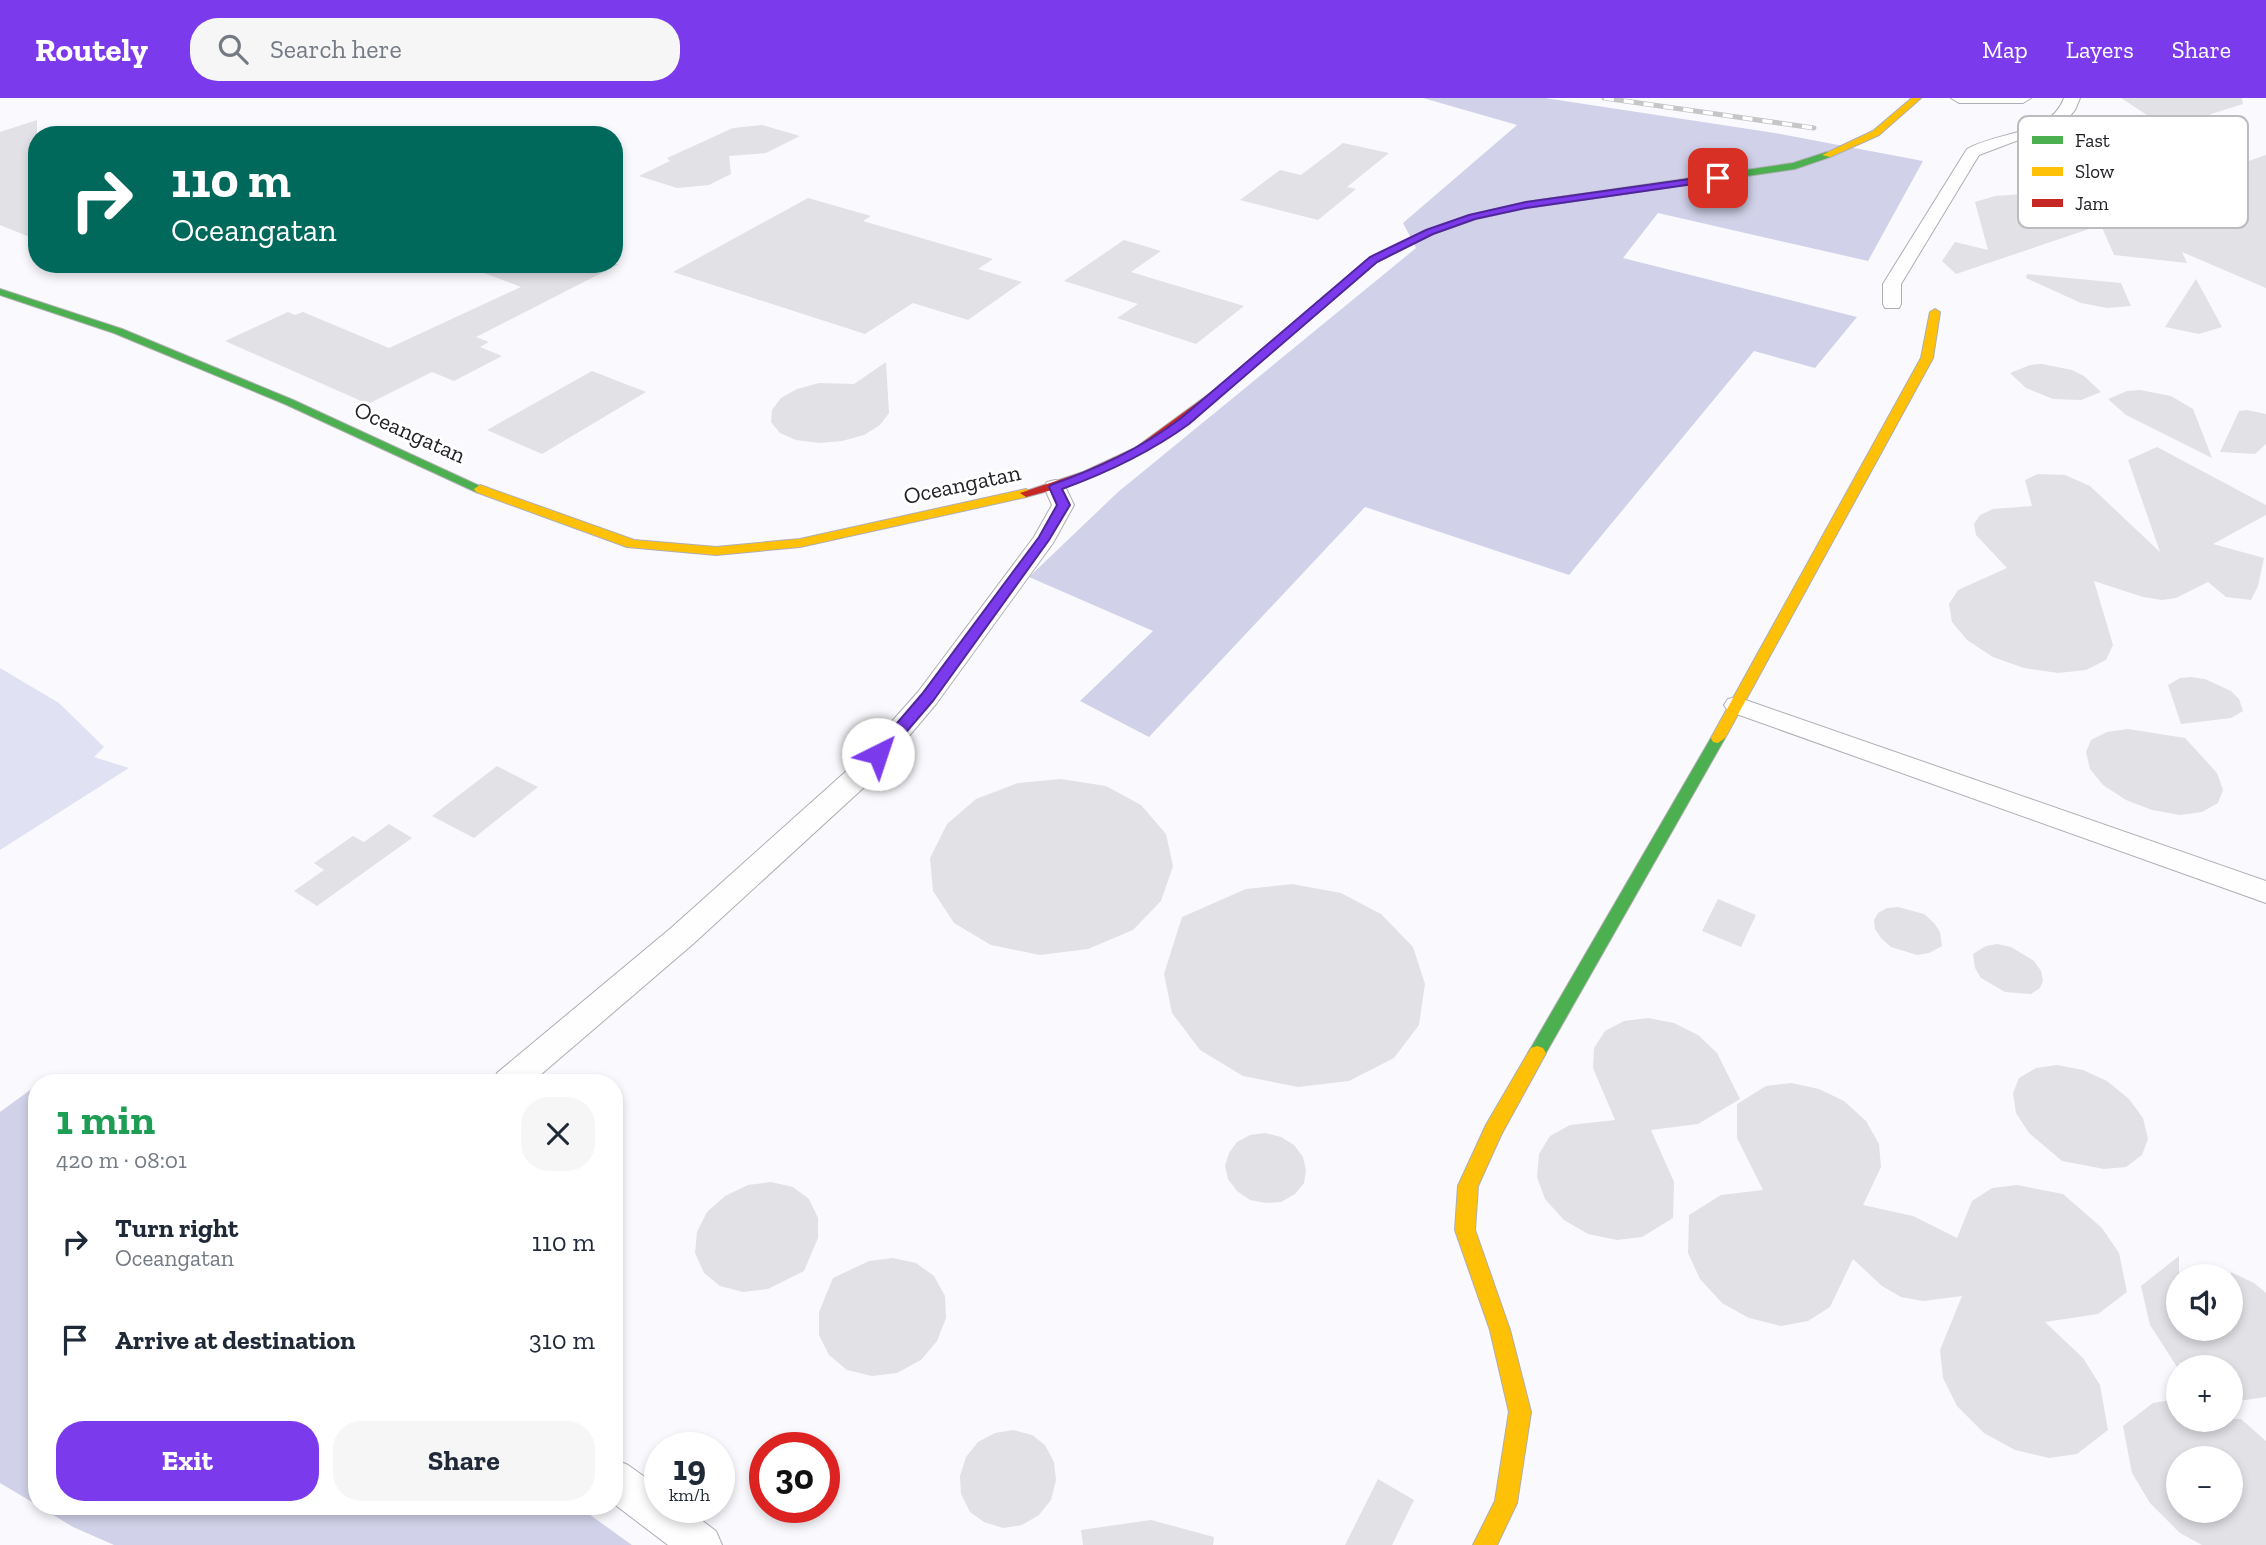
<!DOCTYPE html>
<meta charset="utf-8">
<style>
:root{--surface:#fff;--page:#f6f6f7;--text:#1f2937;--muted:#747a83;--accent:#7c3aed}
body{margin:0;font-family:"Zilla Slab",serif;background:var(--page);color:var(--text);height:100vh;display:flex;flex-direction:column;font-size:26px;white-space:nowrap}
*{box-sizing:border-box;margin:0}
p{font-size:23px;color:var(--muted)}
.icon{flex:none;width:38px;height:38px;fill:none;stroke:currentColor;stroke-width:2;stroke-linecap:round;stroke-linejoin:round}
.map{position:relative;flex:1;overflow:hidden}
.side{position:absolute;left:28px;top:976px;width:595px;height:441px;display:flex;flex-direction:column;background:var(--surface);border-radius:28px;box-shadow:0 4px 10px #0003}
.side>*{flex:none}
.hud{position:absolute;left:28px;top:28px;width:595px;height:147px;border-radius:28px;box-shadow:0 4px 10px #0003;background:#00695c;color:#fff;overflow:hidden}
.buttons{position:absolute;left:2166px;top:1166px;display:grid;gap:14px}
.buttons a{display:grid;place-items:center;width:77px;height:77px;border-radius:50%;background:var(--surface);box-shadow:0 4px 10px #0003;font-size:35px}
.speed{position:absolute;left:644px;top:1334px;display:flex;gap:14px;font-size:35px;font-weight:700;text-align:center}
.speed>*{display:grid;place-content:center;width:91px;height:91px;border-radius:50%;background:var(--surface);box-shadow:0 4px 10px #0003;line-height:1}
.speed small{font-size:18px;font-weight:400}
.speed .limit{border:10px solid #d22;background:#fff;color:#111}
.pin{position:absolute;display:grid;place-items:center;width:60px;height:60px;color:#fff;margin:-30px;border-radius:14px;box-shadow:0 4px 10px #0006}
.me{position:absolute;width:77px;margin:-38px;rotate:41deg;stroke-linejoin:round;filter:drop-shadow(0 0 5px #0008)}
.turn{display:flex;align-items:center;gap:24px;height:147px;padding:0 28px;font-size:32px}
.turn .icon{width:91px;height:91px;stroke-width:2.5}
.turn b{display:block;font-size:49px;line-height:60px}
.round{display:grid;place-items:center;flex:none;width:74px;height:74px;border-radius:28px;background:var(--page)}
.overview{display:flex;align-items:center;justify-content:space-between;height:119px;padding:0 28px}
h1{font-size:42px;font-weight:800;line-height:52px;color:#1e9e55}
.cta{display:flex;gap:14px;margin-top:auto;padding:14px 28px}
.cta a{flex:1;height:80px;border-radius:28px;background:var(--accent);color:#fff;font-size:28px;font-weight:800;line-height:80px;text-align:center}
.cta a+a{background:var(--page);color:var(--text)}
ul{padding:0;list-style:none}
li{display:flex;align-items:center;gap:21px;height:98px;padding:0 28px}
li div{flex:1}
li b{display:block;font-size:26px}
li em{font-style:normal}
header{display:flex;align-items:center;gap:42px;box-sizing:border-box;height:98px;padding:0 35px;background:var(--accent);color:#fff}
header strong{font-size:33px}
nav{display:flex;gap:38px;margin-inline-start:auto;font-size:24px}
.search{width:490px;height:63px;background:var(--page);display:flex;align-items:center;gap:18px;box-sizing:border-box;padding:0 24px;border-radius:28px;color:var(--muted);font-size:26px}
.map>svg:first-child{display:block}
</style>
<header>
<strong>Routely</strong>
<div class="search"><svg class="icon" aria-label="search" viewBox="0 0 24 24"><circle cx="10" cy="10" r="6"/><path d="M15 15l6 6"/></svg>Search here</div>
<nav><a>Map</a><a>Layers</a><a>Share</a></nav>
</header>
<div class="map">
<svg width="2266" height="1447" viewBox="0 0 2266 1447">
<rect width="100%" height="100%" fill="#fafafe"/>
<polygon fill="#e0e1f2" points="0,570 59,605 104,649 94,659 129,670 0,752"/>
<g fill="#d1d2e9">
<polygon points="1423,0 1545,0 1775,35 1923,63 1868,163 1658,115 1623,160 1857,219 1815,270 1754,253 1569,477 1365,409 1149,639 1080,603 1153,533 1029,479 1118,394 1416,150 1403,125 1517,27"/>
<polygon points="37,987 37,1407 0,1385 0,1014"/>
<polygon points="40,1409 579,1409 632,1447 114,1447 73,1429"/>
</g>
<g fill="#e1e1e6" fill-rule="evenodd">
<polygon points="2121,0 2242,0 2243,6 2180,26 2209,77 2266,57 2266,190 2182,154 2187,165 2114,157 2101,127 1956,176 1942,163 1955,144 1988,152 1975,104 1995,98 2036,95 2029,74 2045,69 2093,66 2083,41 2150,19"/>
<polygon points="37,22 37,142 0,127 0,34"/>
<polygon points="762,27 800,38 766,55 729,58 731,76 709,87 677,90 639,78 670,63 667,60 733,30"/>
<polygon points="1343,45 1389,55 1347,89 1356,91 1318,122 1240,102 1280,72 1301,77"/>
<polygon points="808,100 871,118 863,123 993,161 978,171 1022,184 968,222 913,205 865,236 673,174"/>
<polygon points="1124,142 1161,153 1131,174 1244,208 1196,246 1117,220 1138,206 1064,183"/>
<polygon points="468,166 619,166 476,239 489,244 480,249 502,258 454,283 432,274 368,306 225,243 288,214 295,217 303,214 389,250 521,189 468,169"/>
<polygon points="2027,176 2121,185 2131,208 2107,210 2081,205 2026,180"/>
<polygon points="2196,181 2222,229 2199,236 2165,229"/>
<polygon points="886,264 889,315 880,327 864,337 842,343 819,345 796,342 780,335 771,324 772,312 781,300 797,291 819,285 854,286"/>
<polygon points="2042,266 2072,272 2084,278 2101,294 2081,302 2053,301 2026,290 2010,275 2030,267"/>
<polygon points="592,273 646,294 542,356 487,332"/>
<polygon points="2140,292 2171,298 2193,311 2212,360 2126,317 2108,301 2127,293"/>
<polygon points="2247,312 2266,316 2266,346 2255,356 2220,354 2239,313"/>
<polygon points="2157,349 2266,407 2266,417 2213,446 2264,460 2258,488 2251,502 2226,499 2208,484 2176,500 2162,502 2143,499 2094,483 2113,547 2106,562 2086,572 2058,575 2024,570 1993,559 1967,542 1952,524 1949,506 1958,492 2007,470 1976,437 1974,426 1980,417 1993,411 2032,408 2025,382 2038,376 2065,377 2090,388 2160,454 2128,362"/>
<polygon points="2191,579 2205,581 2231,593 2239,601 2243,613 2231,620 2181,626 2168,587 2180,580"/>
<polygon points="2128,631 2185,640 2217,675 2223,692 2218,705 2202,714 2180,717 2152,712 2126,702 2103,687 2090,671 2086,654 2091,642 2107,634"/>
<polygon points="497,668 538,689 474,740 432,718"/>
<polygon points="1061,681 1106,688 1141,707 1166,736 1173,768 1161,803 1133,832 1088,851 1040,857 991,847 954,825 933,793 930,760 947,726 976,701 1018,685"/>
<polygon points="389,726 412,740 317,808 294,793 324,772 314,765 353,738 364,744"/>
<polygon points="1292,786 1341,795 1381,816 1413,849 1425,886 1419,927 1394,960 1349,983 1298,989 1243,978 1200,952 1172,915 1164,876 1182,819 1246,791"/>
<polygon points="1718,801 1756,817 1741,849 1702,833"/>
<polygon points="1898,809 1924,816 1934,825 1940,834 1942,848 1929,855 1917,857 1891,849 1881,840 1875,831 1874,822 1878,815 1887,810"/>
<polygon points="1997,846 2011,849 2034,863 2041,873 2043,883 2040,890 2031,896 2005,894 1981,880 1975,870 1973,856 1986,848"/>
<polygon points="1648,920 1674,925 1698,937 1717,955 1740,1001 1698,1026 1651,1032 1674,1084 1673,1120 1642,1139 1617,1142 1588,1136 1564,1122 1545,1101 1537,1079 1539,1056 1550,1038 1570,1027 1615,1022 1593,970 1594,950 1605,933 1624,923"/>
<polygon points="2057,967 2083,972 2107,983 2129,1001 2143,1020 2148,1041 2142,1057 2126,1069 2104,1071 2062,1063 2029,1035 2016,1015 2013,995 2019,980 2036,970"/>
<polygon points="1791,985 1819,991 1844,1003 1866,1023 1879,1046 1881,1069 1863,1107 1913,1118 1957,1140 1972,1103 1992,1090 2017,1087 2063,1096 2102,1130 2119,1155 2127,1194 2098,1216 2045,1224 2083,1260 2100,1287 2108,1332 2077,1356 2049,1360 2015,1352 1984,1335 1957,1308 1943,1280 1940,1252 1962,1198 1923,1203 1901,1199 1882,1188 1853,1161 1830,1209 1808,1223 1781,1228 1749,1220 1722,1205 1700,1181 1688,1155 1689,1117 1721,1097 1763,1092 1737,1040 1737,1006 1766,988"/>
<polygon points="1265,1035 1281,1039 1294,1047 1303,1059 1306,1072 1304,1085 1295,1096 1281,1104 1266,1105 1250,1102 1237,1093 1228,1081 1225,1068 1229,1055 1237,1044 1250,1037"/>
<polygon points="771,1084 793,1089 809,1101 818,1120 818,1140 804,1173 768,1191 743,1194 720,1188 704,1175 695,1155 697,1134 707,1114 725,1098 748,1087"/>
<polygon points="2179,1158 2179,1230 2231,1230 2231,1174 2254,1185 2266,1195 2266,1299 2231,1304 2231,1269 2184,1269 2179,1264 2179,1272 2150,1227 2141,1188"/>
<polygon points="893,1160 916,1165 934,1178 945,1198 946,1220 937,1243 921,1262 897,1275 872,1278 847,1272 829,1257 819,1237 819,1214 833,1180 869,1163"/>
<path d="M2179,1301v20h62l25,22v104h-64l-22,-12 -30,-30 -18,-30 -9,-47 30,-23zM2179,1360h52v52h-52z"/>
<polygon points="1013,1332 1032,1337 1045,1347 1054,1364 1056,1382 1051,1402 1039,1417 1022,1427 1003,1430 984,1424 970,1414 961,1396 960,1378 966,1359 978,1344 995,1335"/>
<polygon points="1378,1381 1414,1402 1392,1447 1345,1447"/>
<polygon points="1151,1422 1214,1439 1213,1447 1083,1447 1081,1432"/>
</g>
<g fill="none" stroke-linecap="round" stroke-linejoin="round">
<defs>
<g id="street">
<polygon points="1951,0 2031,0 2023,5 1959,5"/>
<path d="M2064,0h16l-5,12 -11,13 -85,32 -78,129v20l-2,4h-14l-2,-4v-20l84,-135c30,-17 85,-15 97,-51z"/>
<polygon points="1055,382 1063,384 1074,407 1053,445 936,606 872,682 693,846 531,985 493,985 497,975 671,830 852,668 918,594 1034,439 1052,407 1044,389 1047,384"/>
<polygon points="1737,599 2266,783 2266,805 1728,613 1724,607 1728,601"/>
<polygon points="614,1361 628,1367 660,1390 660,1409 684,1409 716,1433 722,1447 668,1447 614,1406"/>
</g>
<g id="fast">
<polygon points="1827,54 1832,57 1830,59 1795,71 1526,110 1476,121 1433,136 1377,164 1239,282 1229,280 1369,160 1427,132 1470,117 1526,104 1793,65"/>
<polygon points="0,191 122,231 293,302 486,391 480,395 476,394 285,306 114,235 0,197"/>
<polygon points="1718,635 1725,640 1543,960 1537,962 1531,960 1528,955 1531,950 1711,640"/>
</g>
<g id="slow">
<polygon points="1912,0 1921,0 1879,37 1830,59 1822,57 1873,33"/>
<polygon points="1935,211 1940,214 1933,260 1725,640 1718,645 1713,644 1711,640 1921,260 1930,214"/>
<polygon points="480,387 634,442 716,449 800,441 1026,391 1032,395 1026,399 800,449 716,457 627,449 476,394 474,391"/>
<polygon points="1537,948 1543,950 1546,955 1501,1037 1478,1088 1475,1132 1510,1232 1531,1314 1517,1405 1497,1447 1473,1447 1495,1403 1509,1314 1490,1232 1455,1132 1458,1088 1486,1027 1531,950"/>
</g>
<path id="jam" d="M1235,277l4,1v4c-72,61 -120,94 -213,117l-6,-4 63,-21 52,-24z"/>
</defs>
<use href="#street" stroke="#aeaeb2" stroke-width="2"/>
<use href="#fast" stroke="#aeaeb2" stroke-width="2"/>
<use href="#slow" stroke="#aeaeb2" stroke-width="2"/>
<use href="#jam" stroke="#aeaeb2" stroke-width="2"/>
<use href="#street" fill="#fefeff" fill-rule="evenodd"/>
<use href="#fast" fill="#4caf50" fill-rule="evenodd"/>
<use href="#slow" fill="#ffc107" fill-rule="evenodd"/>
<use href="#jam" fill="#c62828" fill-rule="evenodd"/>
<defs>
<polyline id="rail" points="1604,0 1814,30"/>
</defs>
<use href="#rail" stroke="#c6c6c8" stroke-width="5"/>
<use href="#rail" stroke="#fff" stroke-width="3.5" stroke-dasharray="10" stroke-linecap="butt"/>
</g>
<path fill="#7c3aed" stroke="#51269a" stroke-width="2" d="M1718,77l5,3 -2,2 -195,28 -51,11 -42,15 -56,28 -188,162c-40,29 -80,48 -127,65l8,16 -21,35 -116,161 -49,57h-11l-2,-4 2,-3 49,-57 117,-157 18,-32 -8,-18 2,-2c49,-18 87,-35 129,-66l190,-162 56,-27 43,-15 57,-13z"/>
<g text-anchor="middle" stroke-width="6" stroke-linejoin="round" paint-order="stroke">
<g font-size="23" fill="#212126" stroke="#fff">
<text transform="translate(410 334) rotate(24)" y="8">Oceangatan</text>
<text transform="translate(962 386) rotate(-12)" y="8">Oceangatan</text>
</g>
</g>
<rect x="2018" y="18" width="230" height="112" rx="10" fill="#fff" stroke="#bcbcbe" stroke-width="2"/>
<rect x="2032" y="38" width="31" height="8" fill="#4caf50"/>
<rect x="2032" y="69" width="31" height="9" fill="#ffc107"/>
<rect x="2032" y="101" width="31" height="8" fill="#c62828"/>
<g font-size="19" fill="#212126">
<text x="2075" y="49">Fast</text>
<text x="2075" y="80">Slow</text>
<text x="2075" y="112">Jam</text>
</g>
</svg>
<div class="buttons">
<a><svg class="icon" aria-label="sound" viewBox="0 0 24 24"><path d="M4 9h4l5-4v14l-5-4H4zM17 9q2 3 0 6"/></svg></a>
<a>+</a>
<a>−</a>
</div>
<div class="speed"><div>19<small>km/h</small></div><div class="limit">30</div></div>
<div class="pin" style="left:1718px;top:80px;background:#d93025"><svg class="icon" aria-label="arrive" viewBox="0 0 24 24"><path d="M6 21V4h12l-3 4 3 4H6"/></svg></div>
<svg class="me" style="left:878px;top:656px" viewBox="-20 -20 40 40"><circle r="19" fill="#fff"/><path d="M0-13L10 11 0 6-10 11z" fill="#7c3aed"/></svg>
<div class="hud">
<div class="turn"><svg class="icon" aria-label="right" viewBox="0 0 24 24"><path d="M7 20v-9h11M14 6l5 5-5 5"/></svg><div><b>110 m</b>Oceangatan</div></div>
</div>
<section class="side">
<div class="overview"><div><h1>1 min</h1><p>420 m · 08:01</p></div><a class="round"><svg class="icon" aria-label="close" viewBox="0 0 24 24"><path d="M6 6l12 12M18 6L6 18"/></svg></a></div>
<ul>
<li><svg class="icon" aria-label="right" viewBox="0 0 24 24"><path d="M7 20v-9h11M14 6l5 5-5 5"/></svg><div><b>Turn right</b><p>Oceangatan</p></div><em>110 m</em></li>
<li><svg class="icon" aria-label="arrive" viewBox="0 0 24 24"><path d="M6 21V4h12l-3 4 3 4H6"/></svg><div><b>Arrive at destination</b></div><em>310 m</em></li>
</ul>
<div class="cta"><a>Exit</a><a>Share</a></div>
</section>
</div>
